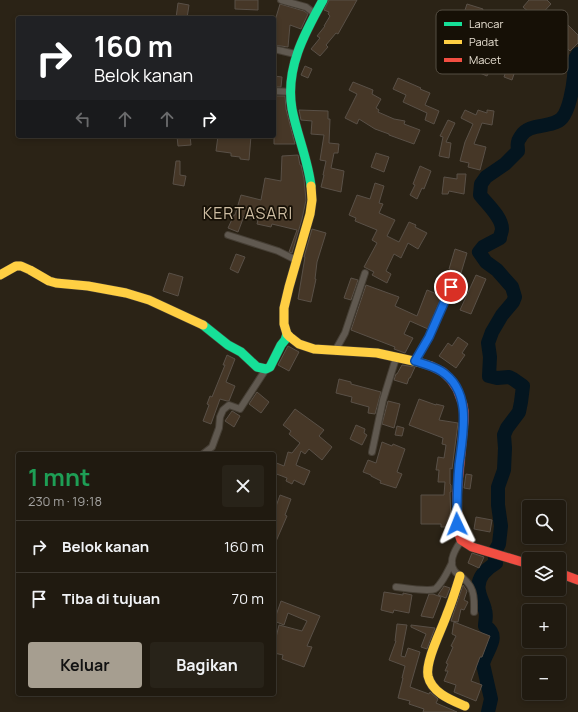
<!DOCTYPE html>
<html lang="id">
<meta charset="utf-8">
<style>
:root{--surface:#201a10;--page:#282319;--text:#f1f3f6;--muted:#a2a19f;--line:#3d3830;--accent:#a69e90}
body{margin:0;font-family:Manrope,sans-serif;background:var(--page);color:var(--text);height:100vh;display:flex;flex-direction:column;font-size:15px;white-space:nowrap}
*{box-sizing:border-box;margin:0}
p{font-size:13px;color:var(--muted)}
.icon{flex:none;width:22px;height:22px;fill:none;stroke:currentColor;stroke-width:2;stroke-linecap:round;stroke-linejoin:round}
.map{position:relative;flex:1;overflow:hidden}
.side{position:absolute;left:16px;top:452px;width:260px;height:244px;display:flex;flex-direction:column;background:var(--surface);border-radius:4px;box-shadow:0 2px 6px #0003,0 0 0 1px var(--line)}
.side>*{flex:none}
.hud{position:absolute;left:16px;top:16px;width:260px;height:122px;border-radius:4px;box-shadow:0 2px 6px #0003,0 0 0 1px var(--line);background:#202124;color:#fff;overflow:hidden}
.fabs{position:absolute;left:522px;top:500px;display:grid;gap:8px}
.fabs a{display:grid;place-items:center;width:44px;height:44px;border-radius:4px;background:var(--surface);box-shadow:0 2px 6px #0003,0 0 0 1px var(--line);font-size:20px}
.pin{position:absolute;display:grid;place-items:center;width:34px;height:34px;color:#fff;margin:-17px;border:2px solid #fff;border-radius:50%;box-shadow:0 1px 4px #0007}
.me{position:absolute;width:44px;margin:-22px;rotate:358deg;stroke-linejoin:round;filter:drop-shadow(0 0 3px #0008)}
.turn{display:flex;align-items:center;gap:14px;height:84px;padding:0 12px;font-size:18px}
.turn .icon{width:52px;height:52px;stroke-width:2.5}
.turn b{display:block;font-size:28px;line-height:34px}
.lanes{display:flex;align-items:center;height:38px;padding:0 12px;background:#0003;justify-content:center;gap:20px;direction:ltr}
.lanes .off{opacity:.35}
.round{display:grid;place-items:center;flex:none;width:42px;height:42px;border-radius:4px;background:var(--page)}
.headline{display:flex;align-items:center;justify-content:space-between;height:68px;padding:0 12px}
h1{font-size:24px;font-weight:700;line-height:30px;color:#1e9e55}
.cta{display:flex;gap:8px;margin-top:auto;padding:8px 12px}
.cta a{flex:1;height:46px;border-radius:4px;background:var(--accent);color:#111;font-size:16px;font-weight:700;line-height:46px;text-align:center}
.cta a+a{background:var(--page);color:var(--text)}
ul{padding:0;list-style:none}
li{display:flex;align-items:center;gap:12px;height:52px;padding:0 12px;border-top:1px solid var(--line)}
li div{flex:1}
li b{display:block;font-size:15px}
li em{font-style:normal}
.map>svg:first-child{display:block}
</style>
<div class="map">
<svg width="578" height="712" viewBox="0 0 578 712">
<rect width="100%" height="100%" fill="#2b2316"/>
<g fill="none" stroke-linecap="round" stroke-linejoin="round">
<path stroke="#04151f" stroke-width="14" d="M488,712l3,-13 -8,-35c3,-14 19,-27 2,-38 0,-5 2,-11 0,-16 -1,-6 -5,-12 -6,-19 -3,-13 7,-22 17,-28l-2,-10 5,-9 2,-18 -3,-21v-18l6,-17 1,-22 -1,-13 3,-7 12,-16 2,-10 2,-16 -10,-7 -4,-2 -12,1 -8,-2 1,-19 -2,-14 4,-11 10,-17 11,-13 2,-5 -3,-10 -15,-17 -11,-8 -7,-10 4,-5 17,-9c0,-3 2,-6 2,-9 0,-12 -15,-25 -22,-34l1,-11 5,-7 19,-13 13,-13c0,-3 -1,-7 0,-9 0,-2 2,-4 3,-6 8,-14 31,-7 41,-18 7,-8 11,-30 12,-41 1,-8 -2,-16 4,-23"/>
</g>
<g fill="#463727" stroke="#595047">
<polygon points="235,0 258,0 258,10 235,9"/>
<polygon points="329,0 357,0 338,34 336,33 326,45 328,47 320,56 311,49 320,38 317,36 325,26 324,26 330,16 328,14 329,12 324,10"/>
<polygon points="529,0 547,0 551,4 537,19 523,7"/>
<polygon points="178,3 189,5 187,18 176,18"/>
<polygon points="280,4 304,11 308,14 301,29 290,25 288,47 274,45 274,24"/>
<polygon points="467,4 483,9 476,31 471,29 466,40 485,49 494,31 506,37 487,76 475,71 480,60 462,50 460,54 451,50 461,26 460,25"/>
<polygon points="559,13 567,20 565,22 578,35 578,43 570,51 554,35 553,36 545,29"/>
<polygon points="509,62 517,65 512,80 504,77"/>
<polygon points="305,66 312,69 308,78 301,75"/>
<polygon points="274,76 282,77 281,87 274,87"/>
<polygon points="398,78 421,88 420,89 430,93 425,105 439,111 434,124 425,120 427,113 403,102 406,95 393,89"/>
<polygon points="353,82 373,90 372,94 381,99 376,108 379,110 378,112 394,119 405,121 404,124 420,130 414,144 389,135 389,134 375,129 359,119 357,124 345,118 357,94 349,90"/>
<polygon points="274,96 285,96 286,109 295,144 274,144"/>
<polygon points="299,110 328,111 328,119 330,119 329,143 339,144 338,153 334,153 331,168 344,171 341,192 321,187 324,175 323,175 326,161 320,160 324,135 311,134 312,121 301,120"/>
<polygon points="465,110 476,115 478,110 487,113 487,110 494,111 492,125 482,123 474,144 486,147 480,170 468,167 469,163 460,161 465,142 473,124 461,118"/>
<polygon points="448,120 455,123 446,142 451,143 449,158 439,156 443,137 440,136"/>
<polygon points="177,136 190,136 191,145 178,146"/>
<polygon points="218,136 251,136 249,160 240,159 240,157 231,156 231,153 216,151"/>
<polygon points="376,153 389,157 384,172 371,167"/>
<polygon points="298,155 300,165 301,165 304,179 306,200 302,219 292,253 289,252 297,230 272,224 271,227 257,224 258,220 244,216 238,232 228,228 234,215 235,215 241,195 261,200 265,178 281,181 282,156"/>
<polygon points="176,161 180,161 180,175 186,176 184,186 173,184"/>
<polygon points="420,166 431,171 424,189 422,188 417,199 410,195 415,185 413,184"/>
<polygon points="457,174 466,174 464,194 449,191 448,194 442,194 444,177 457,179"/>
<polygon points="375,183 384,186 379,203 383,204 379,213 395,220 387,236 399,242 409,222 416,225 415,227 427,233 418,249 408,243 401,258 394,254 386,271 391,274 387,283 372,275 374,272 364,267 377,243 372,240 377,230 355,221 356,218 349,215 357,195 370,199"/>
<polygon points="312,229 326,233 317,262 315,279 316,279 311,302 298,299 305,257 304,257"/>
<polygon points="455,249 467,253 461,273 449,269"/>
<polygon points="236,254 245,257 238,273 230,269"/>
<polygon points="169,273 183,277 178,296 163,291"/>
<polygon points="476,275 486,279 471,314 460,310"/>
<polygon points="351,278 358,280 351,300 344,298"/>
<polygon points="366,285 399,297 395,306 417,316 427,290 442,296 428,329 410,321 404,334 413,338 405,353 394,349 395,347 351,330"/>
<polygon points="458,337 468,344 462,353 465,355 456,368 439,356 448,343 452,346"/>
<polygon points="288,346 299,352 289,371 278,365"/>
<polygon points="227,355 235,359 226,382 235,386 229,401 227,401 220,399 211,424 203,421 209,405 207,404 210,396 212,397 225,365 223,365"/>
<polygon points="402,365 415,367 410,378 409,378 407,384 394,380 396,374 397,374"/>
<polygon points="339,379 351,382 351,384 381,392 375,414 368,413 369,407 351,402 352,397 336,393"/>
<polygon points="257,392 269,402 261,413 249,404"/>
<polygon points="419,399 436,405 436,404 444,406 439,420 458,423 452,469 450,468 450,484 451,485 451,492 450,492 451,527 441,527 441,524 421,524 421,495 444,495 445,482 438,482 439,470 436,470 438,457 444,458 446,445 442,444 443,438 409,425"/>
<polygon points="388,401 400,404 394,428 382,424"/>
<polygon points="295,409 324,430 319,436 332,447 322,460 309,449 305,454 301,451 296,465 310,471 304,485 294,480 292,484 286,481 287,478 274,473 274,462 284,466 288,452 292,453 300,443 289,434 291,431 283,425"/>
<polygon points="232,411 240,416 234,427 225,421"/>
<polygon points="356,425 365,429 364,433 367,435 362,445 350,439"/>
<polygon points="397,426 404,428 402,436 395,435"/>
<polygon points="382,442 392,446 393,444 405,449 397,472 402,474 396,488 380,483 381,481 371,476 371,475 363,472 368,460 376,463"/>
<polygon points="466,474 472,475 470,489 464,488"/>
<polygon points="280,495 291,499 285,515 287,516 274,546 274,512"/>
<polygon points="476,517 492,520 490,532 474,529"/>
<polygon points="472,553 484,557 479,568 468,563"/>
<polygon points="463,585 467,591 464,600 468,602 464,610 461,609 458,622 451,621"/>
<polygon points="444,586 450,588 446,598 438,595"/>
<polygon points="384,592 403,595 403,593 412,595 409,613 394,610 393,613 381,610"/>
<polygon points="429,594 433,594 441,597 433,618 421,616"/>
<polygon points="281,601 320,616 307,646 312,647 304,667 282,659 283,655 274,653 274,646 279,625 302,631 307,621 288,613 284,625 274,621"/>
<polygon points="454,622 490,636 482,657 480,657 471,681 482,685 476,701 454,692 456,685 444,681 448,671 445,671 448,664 446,663 453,647 451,646 456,636 452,634"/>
<polygon points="397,624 407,625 401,656 405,657 408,648 420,652 410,687 429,694 430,692 438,699 436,703 457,712 423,712 424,709 409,704 410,701 398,698 403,678 402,678 405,666 389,660 396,641 395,641"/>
<polygon points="411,625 435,628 427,649 421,647 426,634 411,627"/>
</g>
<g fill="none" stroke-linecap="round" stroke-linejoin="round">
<defs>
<g id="street">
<polyline points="281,0 306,7 315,14"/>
<polyline points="274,49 295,54"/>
<polyline points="274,91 291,92"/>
<polyline points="228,235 278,251 296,260"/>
<polyline points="335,351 345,333 365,273"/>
<polyline points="415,361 429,337 456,276"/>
<polyline points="372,452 383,400 396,358"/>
<polyline points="203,454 212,447 219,428 220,417 223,410 229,405 240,409 266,369"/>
<path d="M461,541c-5,7 -13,20 -7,29 1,2 5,5 7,6 4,4 8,7 10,12 4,7 3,16 3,24"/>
<path d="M396,587c9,1 32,5 39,2 2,-1 3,-3 4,-4 6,-7 9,-15 13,-22"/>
</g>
<g id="fast">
<path d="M311,186c-3,-26 -14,-51 -19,-77 -7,-40 12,-75 31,-109"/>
<polyline points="203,325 228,345 241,352 257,367 266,369 270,367 281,345 285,340 287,334"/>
</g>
<g id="slow">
<polyline points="311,186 312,200 310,214 289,287 284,308 284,324 287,334 290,337 299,344 314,349 377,353 418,362 431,366"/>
<polyline points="0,275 16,266 21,266 30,270 49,281 56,283 88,286 126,293 149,300 203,325"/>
<path d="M460,576c-4,13 -8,26 -13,38 -5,15 -22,47 -19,62 4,17 23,24 37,30"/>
</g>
<g id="jam">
<polyline points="431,366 443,372 451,380 457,389 463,405 464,411 464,421 457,494 458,525 459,534 461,540 472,547 529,564"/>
<polyline points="559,573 578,580"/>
</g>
</defs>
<use href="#street" stroke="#463f35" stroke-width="8"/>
<use href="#fast" stroke="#463f35" stroke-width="10"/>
<use href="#slow" stroke="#463f35" stroke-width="10"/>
<use href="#jam" stroke="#463f35" stroke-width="10"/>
<use href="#street" stroke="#605950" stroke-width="6"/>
<use href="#fast" stroke="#16e098" stroke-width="9"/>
<use href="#slow" stroke="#ffcf43" stroke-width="9"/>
<use href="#jam" stroke="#f24e42" stroke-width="9"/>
</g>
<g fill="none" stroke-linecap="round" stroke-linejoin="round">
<defs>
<path id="route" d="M451,287l-22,50 -14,24c9,3 18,5 26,10 32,20 22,63 18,94 -2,20 -2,39 -2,59"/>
</defs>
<use href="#route" stroke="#114b97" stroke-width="10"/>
<use href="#route" stroke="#1a73e8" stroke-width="7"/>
</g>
<g text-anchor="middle" stroke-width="3.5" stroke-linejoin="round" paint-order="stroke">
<g font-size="16" letter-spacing="1" fill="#cfbea3" stroke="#161006">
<text x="248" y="219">KERTASARI</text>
</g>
</g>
<rect x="436" y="10" width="132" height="64" rx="6" fill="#161006" stroke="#554e43" stroke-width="1"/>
<rect x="444" y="22" width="18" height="4" fill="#16e098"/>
<rect x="444" y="40" width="18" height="4" fill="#ffcf43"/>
<rect x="444" y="58" width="18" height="4" fill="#f24e42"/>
<g font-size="11" fill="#e8e0d2">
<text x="469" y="28">Lancar</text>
<text x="469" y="46">Padat</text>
<text x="469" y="64">Macet</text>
</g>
</svg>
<div class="fabs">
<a><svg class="icon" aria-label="search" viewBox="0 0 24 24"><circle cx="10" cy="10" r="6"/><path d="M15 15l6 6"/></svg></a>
<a><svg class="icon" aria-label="layers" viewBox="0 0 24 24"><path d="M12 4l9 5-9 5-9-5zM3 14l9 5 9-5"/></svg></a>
<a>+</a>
<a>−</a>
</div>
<div class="pin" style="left:451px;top:287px;background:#d93025"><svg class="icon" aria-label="arrive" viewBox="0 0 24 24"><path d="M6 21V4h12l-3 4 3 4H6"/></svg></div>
<svg class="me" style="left:457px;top:524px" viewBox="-20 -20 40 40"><path d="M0-17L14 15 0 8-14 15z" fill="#1a73e8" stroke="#fff" stroke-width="4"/></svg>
<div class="hud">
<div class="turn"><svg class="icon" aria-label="right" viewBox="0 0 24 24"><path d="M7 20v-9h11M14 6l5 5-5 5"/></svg><div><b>160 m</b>Belok kanan</div></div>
<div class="lanes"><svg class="icon off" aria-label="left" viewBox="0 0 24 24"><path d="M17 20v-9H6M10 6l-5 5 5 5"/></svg><svg class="icon off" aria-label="ahead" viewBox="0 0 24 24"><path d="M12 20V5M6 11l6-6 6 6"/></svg><svg class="icon off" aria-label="ahead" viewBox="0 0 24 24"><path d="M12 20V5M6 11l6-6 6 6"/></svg><svg class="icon" aria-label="right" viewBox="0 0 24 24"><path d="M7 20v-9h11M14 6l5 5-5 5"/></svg></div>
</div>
<section class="side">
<div class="headline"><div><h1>1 mnt</h1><p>230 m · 19:18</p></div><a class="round"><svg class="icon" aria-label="close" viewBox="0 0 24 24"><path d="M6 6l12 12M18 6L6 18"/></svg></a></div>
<ul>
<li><svg class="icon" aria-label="right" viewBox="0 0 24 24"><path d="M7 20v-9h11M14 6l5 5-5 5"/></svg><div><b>Belok kanan</b></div><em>160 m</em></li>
<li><svg class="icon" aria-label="arrive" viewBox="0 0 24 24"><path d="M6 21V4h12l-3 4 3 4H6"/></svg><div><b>Tiba di tujuan</b></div><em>70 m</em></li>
</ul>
<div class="cta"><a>Keluar</a><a>Bagikan</a></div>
</section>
</div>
